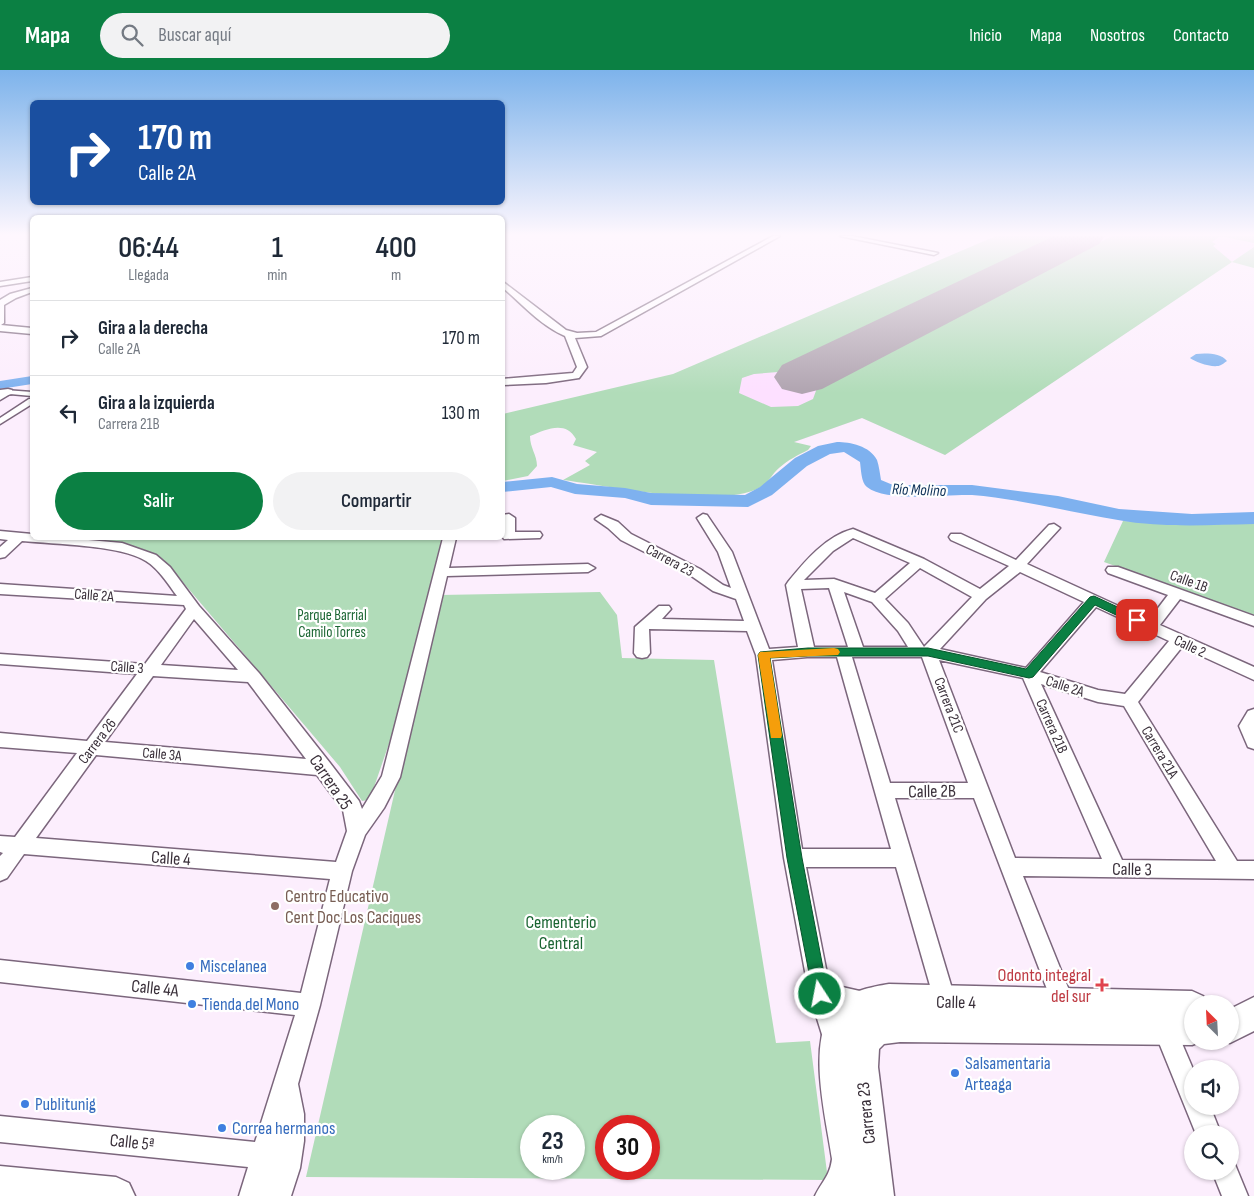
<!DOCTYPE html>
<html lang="es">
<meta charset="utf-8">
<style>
:root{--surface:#fff;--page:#f2f2f3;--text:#1f2937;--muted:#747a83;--line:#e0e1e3;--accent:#0b8043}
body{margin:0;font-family:"Sofia Sans Condensed",sans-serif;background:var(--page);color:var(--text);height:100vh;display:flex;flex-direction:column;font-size:19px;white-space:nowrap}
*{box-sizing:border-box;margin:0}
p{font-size:16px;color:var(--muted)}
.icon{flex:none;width:28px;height:28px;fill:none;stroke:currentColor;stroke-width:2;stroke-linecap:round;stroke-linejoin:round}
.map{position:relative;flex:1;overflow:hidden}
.drawer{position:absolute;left:30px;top:145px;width:475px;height:325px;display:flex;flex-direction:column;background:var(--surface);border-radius:8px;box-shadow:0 1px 4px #0004}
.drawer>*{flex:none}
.hud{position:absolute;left:30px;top:30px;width:475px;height:105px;border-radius:8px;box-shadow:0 1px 4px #0004;background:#1a4fa0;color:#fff;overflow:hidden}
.needle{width:32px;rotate:336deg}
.tools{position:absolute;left:1184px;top:925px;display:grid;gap:10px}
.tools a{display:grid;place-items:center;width:55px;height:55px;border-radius:50%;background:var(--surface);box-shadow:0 1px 4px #0004;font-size:25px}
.speed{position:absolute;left:520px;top:1045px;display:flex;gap:10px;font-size:25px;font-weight:700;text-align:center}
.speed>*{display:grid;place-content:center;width:65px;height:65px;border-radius:50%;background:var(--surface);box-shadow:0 1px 4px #0004;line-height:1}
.speed small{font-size:12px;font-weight:400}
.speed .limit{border:8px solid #d22;background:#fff;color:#111}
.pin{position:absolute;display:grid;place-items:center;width:42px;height:42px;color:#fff;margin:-21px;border-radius:10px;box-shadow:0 2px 8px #0006}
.me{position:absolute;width:55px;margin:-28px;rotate:349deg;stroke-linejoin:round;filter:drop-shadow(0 0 4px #0008)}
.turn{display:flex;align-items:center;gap:18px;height:105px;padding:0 25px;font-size:22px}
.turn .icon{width:65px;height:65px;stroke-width:2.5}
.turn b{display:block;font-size:35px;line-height:42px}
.eta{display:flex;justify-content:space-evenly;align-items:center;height:85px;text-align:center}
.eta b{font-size:30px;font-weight:600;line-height:35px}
.action{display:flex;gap:10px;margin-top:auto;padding:10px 25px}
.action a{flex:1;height:58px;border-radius:30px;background:var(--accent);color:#fff;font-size:20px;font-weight:600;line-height:58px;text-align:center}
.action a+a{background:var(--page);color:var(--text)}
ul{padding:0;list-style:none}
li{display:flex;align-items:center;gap:15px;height:75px;padding:0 25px;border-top:1px solid var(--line)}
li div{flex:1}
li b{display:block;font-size:19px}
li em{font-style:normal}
header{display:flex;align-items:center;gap:30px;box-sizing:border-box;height:70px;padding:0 25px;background:var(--accent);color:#fff}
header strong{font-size:24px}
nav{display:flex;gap:28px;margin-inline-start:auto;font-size:18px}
.search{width:350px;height:45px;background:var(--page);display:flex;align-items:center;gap:12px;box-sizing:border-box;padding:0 18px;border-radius:28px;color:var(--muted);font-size:19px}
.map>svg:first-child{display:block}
</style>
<header>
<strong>Mapa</strong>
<div class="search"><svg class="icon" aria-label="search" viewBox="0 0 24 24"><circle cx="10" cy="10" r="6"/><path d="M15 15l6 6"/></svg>Buscar aquí</div>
<nav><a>Inicio</a><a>Mapa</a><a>Nosotros</a><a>Contacto</a></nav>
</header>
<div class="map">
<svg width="1254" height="1126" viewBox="0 0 1254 1126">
<rect width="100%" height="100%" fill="#fceefd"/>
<polygon fill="#fde0ff" points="998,166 1254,166 1254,177 945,385 862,348 792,373 707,318"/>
<g fill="#b1dcb9" fill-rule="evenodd">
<path d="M996,166h66l-284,136 -24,2 -12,4 -3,15 32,14 27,-1 15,-7 4,-11 295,-152h142v7l-34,-7 -8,6 4,2 -3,2 19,16 22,-15v21l-22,-6 -287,193 -83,-37 -68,24 17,4 -3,4c-10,5 -20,10 -29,18 -7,6 -10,14 -18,19 -40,23 -151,-1 -198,-7l27,-15 -5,-4 12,-9 -24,-7 3,-6c-10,-19 -30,-10 -46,-3 0,12 7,19 7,30l-9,10 -25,5v-67l170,-40z"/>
<polygon points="1123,451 1179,454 1254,452 1254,546 1104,492"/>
<path d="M92,468h351l-48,188 -23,67 -4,7 -6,1 -22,-34 -176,-207c-22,-15 -48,-17 -74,-21z"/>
<path d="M600,522l17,23 5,43 92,2 62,383 34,-2 18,139 -522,-3 134,-582zM531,1056h43v43h-43zM606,1056h43v43h-43z"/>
</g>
<path fill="#7eb1ef" d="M1196,284c10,-1 25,-1 31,7 -3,2 -4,3 -6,4 -7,4 -26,-3 -31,-7z"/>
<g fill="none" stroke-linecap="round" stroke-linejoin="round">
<g fill="#7eb1ef" fill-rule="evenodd">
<polygon points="32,306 32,314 0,319 0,311"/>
<path d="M837,372c13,0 33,4 40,18 2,6 3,14 4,20l12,5h79l86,11 61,13 73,5 62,-2v12c-45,1 -92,4 -136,-4 -49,-8 -97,-21 -146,-25 -26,-1 -85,8 -105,-8 -6,-4 -6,-19 -7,-25l-16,-10 -14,2 -23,12 -35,29 -24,12 -97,-2 -26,-7 -50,-4 -24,-7 -49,5v-10l50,-5 25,7 48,4 26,5 94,2 15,-8 35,-29 23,-12z"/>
</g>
<polygon fill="#b0a4b0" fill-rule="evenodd" points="1054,166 1105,166 1099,174 822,319 802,324 782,319 774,307 782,295"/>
<defs>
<g id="pedestrian">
<polygon points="5,320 32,322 32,326 10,324 0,330 0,324"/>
<polygon points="29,329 32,329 32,334 0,354 0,348"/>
</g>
<g id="minor">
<path d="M773,166h7l-179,100 -26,2 12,29 -8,11 -33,5 -44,2v-6l71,-6 4,-6 -12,-31c-24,-10 -43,-32 -63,-49v-6l64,49 11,3 19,-1z"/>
<polygon points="840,166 852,166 938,183 934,185"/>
<polygon points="32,207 32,211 0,216 0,212"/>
<polygon points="32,218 32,222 16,228 4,235 4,253 1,255 32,258 32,264 0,261 0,230 10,224"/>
<polygon points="8,319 12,320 12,324 0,326 0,320"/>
<polygon points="509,444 515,448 515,462 540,462 542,465 540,468 504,469 502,466 502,445"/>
<path d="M703,444l4,1 25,37 37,97 29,-2 -12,-62 2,-3c17,-21 38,-46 65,-53l71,30 56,30 29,-23 -58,-26 -2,-3 2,-3h10l55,26 33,-35 5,-1 6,4 -33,36 122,56 19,-25 -60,-22 -2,-3 2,-3h10l136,49v10l-74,-27 -20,26 94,42v13l-72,-33 -44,55 99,159h17v18l-231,-3 52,129 -3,8 -8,3 -8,-3 -3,-8 -79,-207h-79l61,204 -3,8 -8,3 -8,-3 -41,-143h-90l23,117 44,10 3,8 -3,8 -8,3 -29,-6 9,29 -4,8 -8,4 -8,-4 -16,-51 -25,-135 -28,-203 -9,-24 -98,-2 1,24 -3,4 -5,1 -5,-1 -3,-4 1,-26 24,-21h10l2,3 -9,10 82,2 -8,-22 -23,-8 -23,-16 -69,-35 -13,-12 -13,-9 6,-4 17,7 13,12 69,35 23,16 8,3 -13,-36 -21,-34zM853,468l57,25 -35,30 -41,-14 -30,1 29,-29zM920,498l52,29 -48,50 -16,-24 -23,-24zM1020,502l64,30 -58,66 -86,-19 46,-50zM829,518l19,59h-34l-13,-58zM844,522l28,10 26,29 10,16h-45zM1096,537l73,34 -44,53 -27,-4 -58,-18zM807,587h30l54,192h-89l-30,-189zM852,587h70l46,126h-78zM939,590l84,18 79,181 -87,-1zM1041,614l57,18 26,4 92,155 -94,-1z"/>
<path d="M0,461l32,3v4h34l56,5 34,12 14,12 29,39 60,67 71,90 29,38 3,8 20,-33 61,-238h13l-7,30 139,-4 7,4 -7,4 -141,4 -47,201 -16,31 -19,27 -13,36 -32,134 -22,79 6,30v27l-4,27 -9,28h-52l9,-29 -248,-25v-26l255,26 40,-127 -295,-33v-22l301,33 29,-114 -306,-25 -17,24 -7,3v-25l3,-3 -3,-1v-16l15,1 62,-84 -77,-6v-14l87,8 50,-67 -137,-10v-10l145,10 41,-55 -2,-4 -184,-11v-10l177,12c-9,-12 -18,-27 -31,-35 -25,-16 -92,-17 -124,-20l-17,16 -5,1v-11l8,-7 -8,-1zM194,549l44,51 -77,-5zM153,606l95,6 58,77 -201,-17zM96,685l221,20 26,35 4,21 -11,31 -300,-24z"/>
<polygon points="1254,639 1254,679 1248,677 1239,656 1248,641"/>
<polygon points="1164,947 1172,950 1193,999 1192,1036 1210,1036 1221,1064 1196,1064 1153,958 1156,950"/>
<polygon points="1230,1090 1234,1092 1248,1126 1222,1126 1212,1101 1230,1101"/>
</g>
<g id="secondary">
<path d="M889,914l303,7 11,5 4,8h-15v37h10l-10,4 -292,-3 -16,2 -5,5 -1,18 16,129h-79c7,-15 15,-20 17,-37 -6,-42 -27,-120 4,-154 13,-14 35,-18 53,-21z"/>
<polygon points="1254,927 1254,961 1230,973 1225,971 1230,971 1230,939"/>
<polygon points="0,1096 116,1107 129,1113 135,1126 0,1126"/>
</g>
</defs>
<use href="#pedestrian" stroke="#7b667c" stroke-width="3"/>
<use href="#minor" stroke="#7b667c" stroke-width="3"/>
<use href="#secondary" stroke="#7b667c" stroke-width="3"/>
<use href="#pedestrian" fill="#fff" fill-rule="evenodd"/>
<use href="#minor" fill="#fff" fill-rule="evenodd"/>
<use href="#secondary" fill="#fff" fill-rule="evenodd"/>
</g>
<linearGradient id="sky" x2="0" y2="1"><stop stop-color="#7db3eb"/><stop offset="0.51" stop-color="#fef7fe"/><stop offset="1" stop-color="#fef7fe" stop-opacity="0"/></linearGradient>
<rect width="1254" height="323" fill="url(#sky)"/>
<polygon fill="#0b8043" stroke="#07532c" points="1094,526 1141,548 1143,550 1137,554 1133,553 1095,535 1033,607 1029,608 928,586 808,586 770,588 802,788 828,924 826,929 820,932 814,929 787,788 758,585 760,582 808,578 928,578 1026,599 1090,527"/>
<polygon fill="#f59e0b" points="834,578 838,579 840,582 838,585 770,588 782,665 781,668 771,668 758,585 760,582"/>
<circle fill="#8d6e63" stroke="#fff" stroke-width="2" cx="275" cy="836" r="5"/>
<g fill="#3f7fe0" stroke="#fff" stroke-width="2">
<circle cx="190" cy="896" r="5"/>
<circle cx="192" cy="934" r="5"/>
<circle cx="955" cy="1003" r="5"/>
<circle cx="25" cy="1034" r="5"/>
<circle cx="222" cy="1058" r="5"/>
</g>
<path fill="#e0444e" stroke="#fff" stroke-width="2" d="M1099.5 907.5h5v5h5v5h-5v5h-5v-5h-5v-5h5z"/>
<g text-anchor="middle" stroke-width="4.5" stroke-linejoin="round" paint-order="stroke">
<g font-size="15" fill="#3a303a" stroke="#fff">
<text transform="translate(670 490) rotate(28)" y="5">Carrera 23</text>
<text transform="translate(1189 511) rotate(20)" y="5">Calle 1B</text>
<text transform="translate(94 525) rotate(4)" y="5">Calle 2A</text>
<text transform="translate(1190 576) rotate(25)" y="5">Calle 2</text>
<text transform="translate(127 597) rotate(4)" y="5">Calle 3</text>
<text transform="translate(1065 616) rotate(18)" y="5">Calle 2A</text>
<text transform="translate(949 635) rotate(69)" y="5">Carrera 21C</text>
<text transform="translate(1052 656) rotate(66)" y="5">Carrera 21B</text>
<text transform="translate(97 671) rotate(-53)" y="5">Carrera 26</text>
<text transform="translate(1160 682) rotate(59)" y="5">Carrera 21A</text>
<text transform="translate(162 684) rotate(5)" y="5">Calle 3A</text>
</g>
<g font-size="15" fill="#1a6532" stroke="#fff">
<text x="332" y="550">Parque Barrial<tspan x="332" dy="17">Camilo Torres</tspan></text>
</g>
<g font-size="16" font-style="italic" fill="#0e3158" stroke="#fff">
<text transform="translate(919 419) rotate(2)" y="6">Río Molino</text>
</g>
<g font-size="18" fill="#3a303a" stroke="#fff">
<text transform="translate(331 712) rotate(56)" y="6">Carrera 25</text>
<text transform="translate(932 721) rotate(-1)" y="6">Calle 2B</text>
<text transform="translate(171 788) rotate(4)" y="6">Calle 4</text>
<text transform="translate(1132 799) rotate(1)" y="6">Calle 3</text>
<text transform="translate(155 918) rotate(6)" y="6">Calle 4A</text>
<text transform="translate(956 932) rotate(1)" y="6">Calle 4</text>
<text transform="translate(866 1043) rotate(-96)" y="6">Carrera 23</text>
<text transform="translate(132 1072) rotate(6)" y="6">Calle 5ª</text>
</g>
<g font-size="18" fill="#785e54" stroke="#fff" text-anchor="start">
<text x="285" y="832">Centro Educativo<tspan x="285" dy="21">Cent Doc Los Caciques</tspan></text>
</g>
<g font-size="18" fill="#1a6532" stroke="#fff">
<text x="561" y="858">Cementerio<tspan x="561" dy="21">Central</tspan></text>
</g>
<g font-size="18" fill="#366cbe" stroke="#fff" text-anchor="start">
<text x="200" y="902">Miscelanea</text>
<text x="202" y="940">Tienda del Mono</text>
<text x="965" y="999">Salsamentaria<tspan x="965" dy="21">Arteaga</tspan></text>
<text x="35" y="1040">Publitunig</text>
<text x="232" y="1064">Correa hermanos</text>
</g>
<g font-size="18" fill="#be3a42" stroke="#fff" text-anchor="end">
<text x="1091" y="911">Odonto integral<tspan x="1091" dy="21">del sur</tspan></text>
</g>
</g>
</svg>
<div class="tools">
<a><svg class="needle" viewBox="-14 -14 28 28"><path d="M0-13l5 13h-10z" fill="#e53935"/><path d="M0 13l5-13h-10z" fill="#747a83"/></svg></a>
<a><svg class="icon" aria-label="sound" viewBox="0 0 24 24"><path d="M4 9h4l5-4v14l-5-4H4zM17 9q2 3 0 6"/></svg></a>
<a><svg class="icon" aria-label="search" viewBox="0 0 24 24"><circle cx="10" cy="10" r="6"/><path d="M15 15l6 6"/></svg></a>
</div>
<div class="speed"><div>23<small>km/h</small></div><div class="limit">30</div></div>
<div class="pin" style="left:1137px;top:550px;background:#d93025"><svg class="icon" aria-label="arrive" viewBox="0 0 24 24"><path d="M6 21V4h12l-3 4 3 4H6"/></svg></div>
<svg class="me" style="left:820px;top:924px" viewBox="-20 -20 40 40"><circle r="17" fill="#0b8043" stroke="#fff" stroke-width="3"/><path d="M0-11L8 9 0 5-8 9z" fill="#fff"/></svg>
<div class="hud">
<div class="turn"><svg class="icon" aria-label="right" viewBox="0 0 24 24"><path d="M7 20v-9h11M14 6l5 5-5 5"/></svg><div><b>170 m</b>Calle 2A</div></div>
</div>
<section class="drawer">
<div class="eta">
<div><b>06:44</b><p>Llegada</p></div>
<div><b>1</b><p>min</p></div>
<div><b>400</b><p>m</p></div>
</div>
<ul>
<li><svg class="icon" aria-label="right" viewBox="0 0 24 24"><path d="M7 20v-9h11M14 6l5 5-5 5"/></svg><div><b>Gira a la derecha</b><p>Calle 2A</p></div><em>170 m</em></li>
<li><svg class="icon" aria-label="left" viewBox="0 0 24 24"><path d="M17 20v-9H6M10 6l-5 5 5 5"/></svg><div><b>Gira a la izquierda</b><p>Carrera 21B</p></div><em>130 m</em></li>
</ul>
<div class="action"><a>Salir</a><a>Compartir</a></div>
</section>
</div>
